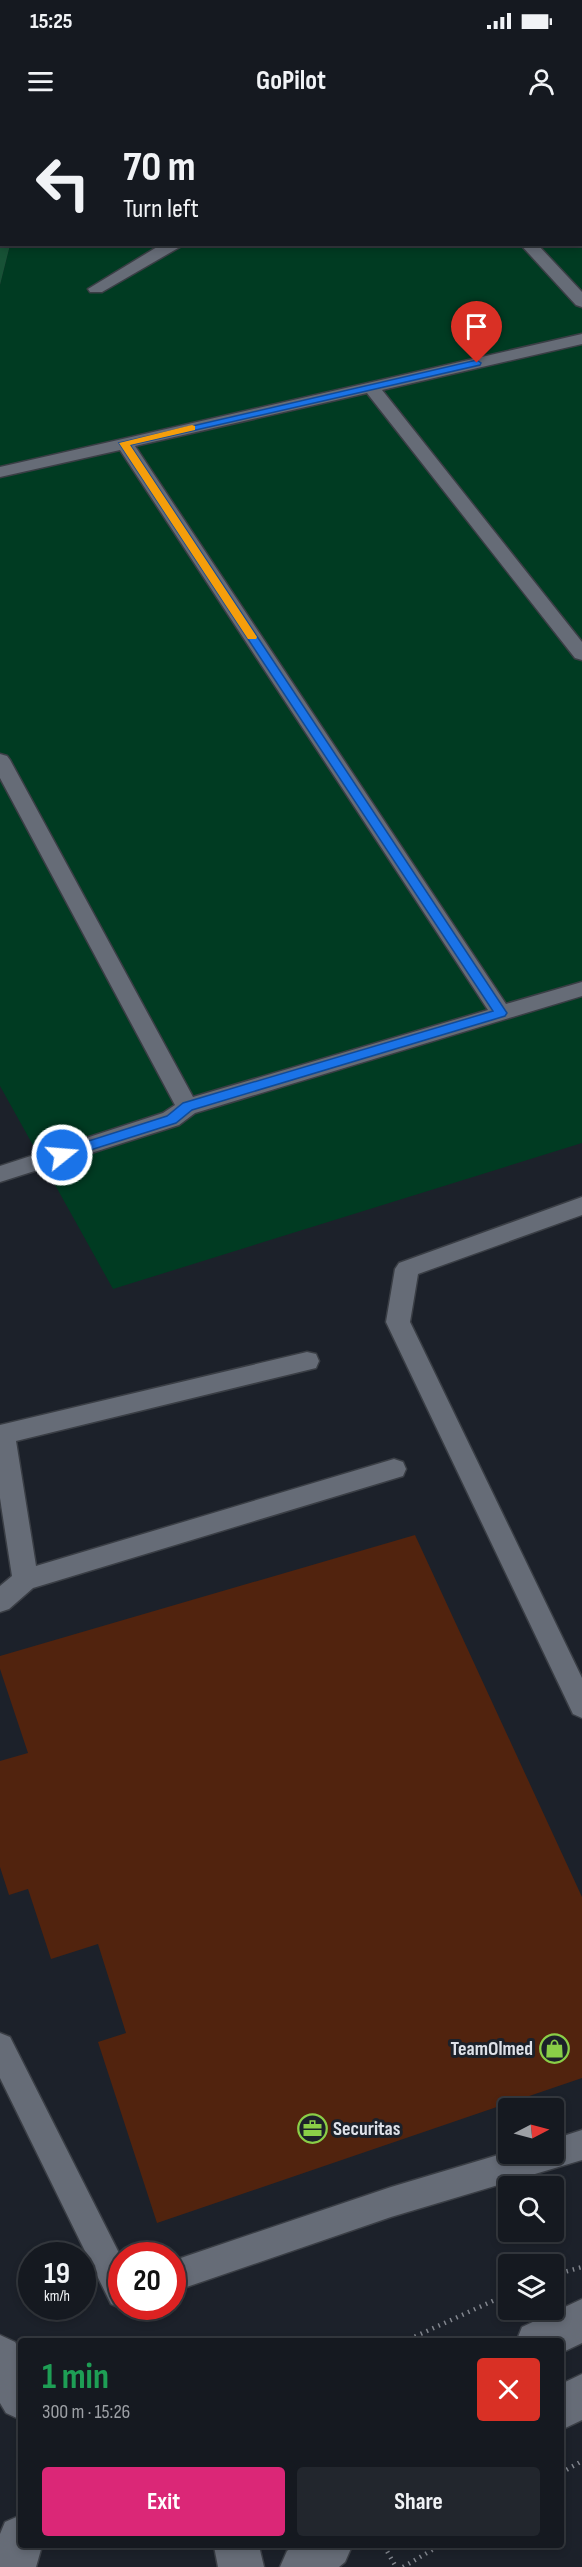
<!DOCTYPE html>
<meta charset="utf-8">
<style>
:root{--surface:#151920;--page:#22262d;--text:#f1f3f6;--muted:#9da0a5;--line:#34383e;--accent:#db2777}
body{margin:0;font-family:"Sofia Sans Condensed",sans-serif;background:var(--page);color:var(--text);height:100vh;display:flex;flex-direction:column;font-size:22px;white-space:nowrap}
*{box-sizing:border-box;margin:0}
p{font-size:20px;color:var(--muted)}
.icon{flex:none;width:33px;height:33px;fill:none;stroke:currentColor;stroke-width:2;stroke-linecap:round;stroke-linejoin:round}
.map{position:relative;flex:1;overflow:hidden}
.side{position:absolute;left:18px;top:2218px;width:546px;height:210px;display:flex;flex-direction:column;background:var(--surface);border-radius:6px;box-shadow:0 3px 9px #0003,0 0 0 2px var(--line)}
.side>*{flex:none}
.banner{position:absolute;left:0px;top:0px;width:582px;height:126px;box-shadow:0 3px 9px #0003,0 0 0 2px var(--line);background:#151920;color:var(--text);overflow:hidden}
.needle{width:39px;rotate:84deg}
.buttons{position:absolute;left:498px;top:1978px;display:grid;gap:12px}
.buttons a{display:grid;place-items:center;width:66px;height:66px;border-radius:6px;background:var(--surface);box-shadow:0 3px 9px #0003,0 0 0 2px var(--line);font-size:30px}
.speed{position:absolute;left:18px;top:2122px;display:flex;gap:12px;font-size:30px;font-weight:700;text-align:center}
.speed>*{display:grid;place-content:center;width:78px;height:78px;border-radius:50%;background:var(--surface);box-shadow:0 3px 9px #0003,0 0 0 2px var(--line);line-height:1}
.speed small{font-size:15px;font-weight:400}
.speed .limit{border:9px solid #d22;background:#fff;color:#111}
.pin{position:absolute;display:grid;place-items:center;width:51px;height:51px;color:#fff;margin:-62px -26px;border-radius:50% 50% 50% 0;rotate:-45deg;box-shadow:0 0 6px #0007}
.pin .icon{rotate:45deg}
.me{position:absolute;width:66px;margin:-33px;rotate:73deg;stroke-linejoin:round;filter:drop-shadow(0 0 4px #0008)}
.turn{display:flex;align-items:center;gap:21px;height:126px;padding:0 24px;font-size:27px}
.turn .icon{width:78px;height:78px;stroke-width:2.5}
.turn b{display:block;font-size:42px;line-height:51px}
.round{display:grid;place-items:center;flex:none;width:63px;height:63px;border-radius:6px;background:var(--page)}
.summary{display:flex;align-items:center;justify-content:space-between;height:102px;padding:0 24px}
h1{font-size:36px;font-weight:700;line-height:45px;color:#1e9e55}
.cta{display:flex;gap:12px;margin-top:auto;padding:12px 24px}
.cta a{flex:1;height:69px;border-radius:6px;background:var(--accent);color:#fff;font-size:24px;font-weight:700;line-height:69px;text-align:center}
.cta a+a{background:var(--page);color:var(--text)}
.status{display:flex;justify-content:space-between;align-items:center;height:42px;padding:0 30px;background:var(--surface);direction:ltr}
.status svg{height:16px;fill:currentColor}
header{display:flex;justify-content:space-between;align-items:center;height:78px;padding:0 24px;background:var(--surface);font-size:27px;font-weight:700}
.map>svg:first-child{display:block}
</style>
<div class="status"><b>15:25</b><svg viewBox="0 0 49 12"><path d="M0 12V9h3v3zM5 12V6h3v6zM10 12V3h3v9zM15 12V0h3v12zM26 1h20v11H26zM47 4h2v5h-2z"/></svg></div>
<header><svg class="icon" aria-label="menu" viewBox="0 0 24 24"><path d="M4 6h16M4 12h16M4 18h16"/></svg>GoPilot<svg class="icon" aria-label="person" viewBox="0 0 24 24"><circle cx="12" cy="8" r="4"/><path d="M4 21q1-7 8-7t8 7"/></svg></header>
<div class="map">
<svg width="582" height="2447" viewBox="0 0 582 2447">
<rect width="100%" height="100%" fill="#1c212a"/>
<polygon fill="#003b22" points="83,0 582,0 582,1023 113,1169 0,966 0,165 10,125 580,124 580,2 81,1"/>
<polygon fill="#175236" points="0,0 83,0 2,2 2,124 10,125 0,165"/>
<polygon fill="#51230e" points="415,1415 582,1777 582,1958 157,2103 98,1922 126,1913 98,1824 51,1839 28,1769 9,1775 0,1747 0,1641 28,1633 0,1549 0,1536"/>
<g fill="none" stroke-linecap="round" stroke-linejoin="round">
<defs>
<g id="lane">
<polygon points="177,0 192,0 193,2 178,2"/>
<polygon points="406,0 420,0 421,2 406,2"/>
<polygon points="162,124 185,124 102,172 90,172 88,169"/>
<polygon points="520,124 537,124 582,172 582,187 576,185"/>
<polygon points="582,214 582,224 382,270 582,522 582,540 575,538 367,273 135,326 506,884 582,862 582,876 195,993 179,1005 0,1062 0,1046 163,993 175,985 0,658 0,634 7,636 10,640 193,977 488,890 120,330 0,357 0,347"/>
<polygon points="582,1077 582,1095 418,1154 410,1202 582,1558 582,1598 573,1594 386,1202 395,1149 399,1143"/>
<polygon points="307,1232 316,1234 319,1241 316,1248 16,1321 36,1446 394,1339 403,1342 406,1349 403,1356 33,1468 9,1489 0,1492 0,1466 12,1456 0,1378 0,1305"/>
<polygon points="0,1913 10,1917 122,2139 122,2187 126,2187 122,2189 111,2184 0,1958"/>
<polygon points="582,2010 582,2040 391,2097 172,2172 172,2141 391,2067 508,2032 508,2034 554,2034 554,2019"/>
</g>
<polygon id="street" points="0,2215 15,2222 21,2233 21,2300 6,2293 0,2283"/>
<g id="secondary">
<polygon points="582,2179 582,2223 561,2233 561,2222 516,2222 522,2207"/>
<polygon points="582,2254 582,2300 561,2310 561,2264"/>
<polygon points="21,2395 21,2426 42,2426 36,2447 0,2447 0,2414 5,2402"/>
<polygon points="214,2426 259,2426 264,2447 218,2447"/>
<polygon points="294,2426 352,2426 345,2442 339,2447 280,2447 287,2431"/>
</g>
</defs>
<use href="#lane" stroke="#3a3e45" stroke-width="3"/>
<use href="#street" stroke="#3a3e45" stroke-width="3"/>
<use href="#secondary" stroke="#3a3e45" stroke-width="3"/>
<polyline stroke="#82868e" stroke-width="3" stroke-dasharray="1 3" stroke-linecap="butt" points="16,2 18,0"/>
<g stroke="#82868e" stroke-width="4.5" stroke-dasharray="1.5 5" stroke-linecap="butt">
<polyline points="554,2155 582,2147"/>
<polyline points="403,2222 508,2174"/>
<polyline points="561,2353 582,2341"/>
<polyline points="384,2426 396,2447"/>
<polyline points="403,2447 439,2426"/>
</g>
<use href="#lane" fill="#666c77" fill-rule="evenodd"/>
<use href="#street" fill="#666c77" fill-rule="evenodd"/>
<use href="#secondary" fill="#666c77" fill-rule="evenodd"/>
</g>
<polygon fill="#1a73e8" stroke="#114b97" stroke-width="1.5" points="477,240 481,243 480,245 130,325 507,893 505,896 192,990 176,1003 62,1039 57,1038 55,1035 57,1031 167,996 183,983 493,891 119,323"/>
<polygon fill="#f59e0b" points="192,305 195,306 195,310 130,325 257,517 256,519 248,519 119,323"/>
<defs>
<symbol id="shop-ring" viewBox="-11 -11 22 22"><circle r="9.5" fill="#1c212a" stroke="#8ace47" stroke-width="1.5"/><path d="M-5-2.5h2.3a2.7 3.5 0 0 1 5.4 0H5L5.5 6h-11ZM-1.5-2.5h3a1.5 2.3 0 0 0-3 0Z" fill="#8ace47"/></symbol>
<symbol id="office-ring" viewBox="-11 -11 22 22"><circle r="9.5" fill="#1c212a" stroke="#8ace47" stroke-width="1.5"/><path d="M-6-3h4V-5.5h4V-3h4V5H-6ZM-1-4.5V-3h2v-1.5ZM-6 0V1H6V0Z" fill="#8ace47"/></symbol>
</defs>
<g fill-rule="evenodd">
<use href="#shop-ring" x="538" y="1912" width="33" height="33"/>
<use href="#office-ring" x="296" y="1992" width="33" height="33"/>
</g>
<g text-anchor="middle" stroke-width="6" stroke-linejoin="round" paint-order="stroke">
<g font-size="20" font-weight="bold" fill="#dee1e8" stroke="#1c212a" text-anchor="end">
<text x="533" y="1935">TeamOlmed</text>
<text x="333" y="2015" text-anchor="start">Securitas</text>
</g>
</g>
</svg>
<div class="buttons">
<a><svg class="needle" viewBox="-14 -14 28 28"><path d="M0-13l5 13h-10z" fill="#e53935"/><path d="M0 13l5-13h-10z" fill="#9da0a5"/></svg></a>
<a><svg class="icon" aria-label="search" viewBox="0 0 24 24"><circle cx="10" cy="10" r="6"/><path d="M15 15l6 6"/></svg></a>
<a><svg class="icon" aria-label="layers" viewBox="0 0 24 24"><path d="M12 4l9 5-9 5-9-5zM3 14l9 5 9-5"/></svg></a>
</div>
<div class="speed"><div>19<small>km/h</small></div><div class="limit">20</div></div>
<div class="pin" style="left:477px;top:243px;background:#d93025"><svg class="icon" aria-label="arrive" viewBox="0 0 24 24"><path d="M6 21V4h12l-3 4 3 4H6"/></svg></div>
<svg class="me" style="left:62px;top:1035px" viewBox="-20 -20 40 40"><circle r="17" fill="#1a73e8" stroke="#fff" stroke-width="3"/><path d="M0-11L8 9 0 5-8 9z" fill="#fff"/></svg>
<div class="banner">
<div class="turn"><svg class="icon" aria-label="left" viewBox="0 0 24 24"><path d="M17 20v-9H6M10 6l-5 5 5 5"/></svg><div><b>70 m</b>Turn left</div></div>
</div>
<section class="side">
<div class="summary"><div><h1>1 min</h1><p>300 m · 15:26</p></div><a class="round" style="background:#d93025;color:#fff"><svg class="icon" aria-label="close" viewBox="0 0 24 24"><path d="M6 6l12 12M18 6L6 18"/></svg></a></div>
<div class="cta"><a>Exit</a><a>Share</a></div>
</section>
</div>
